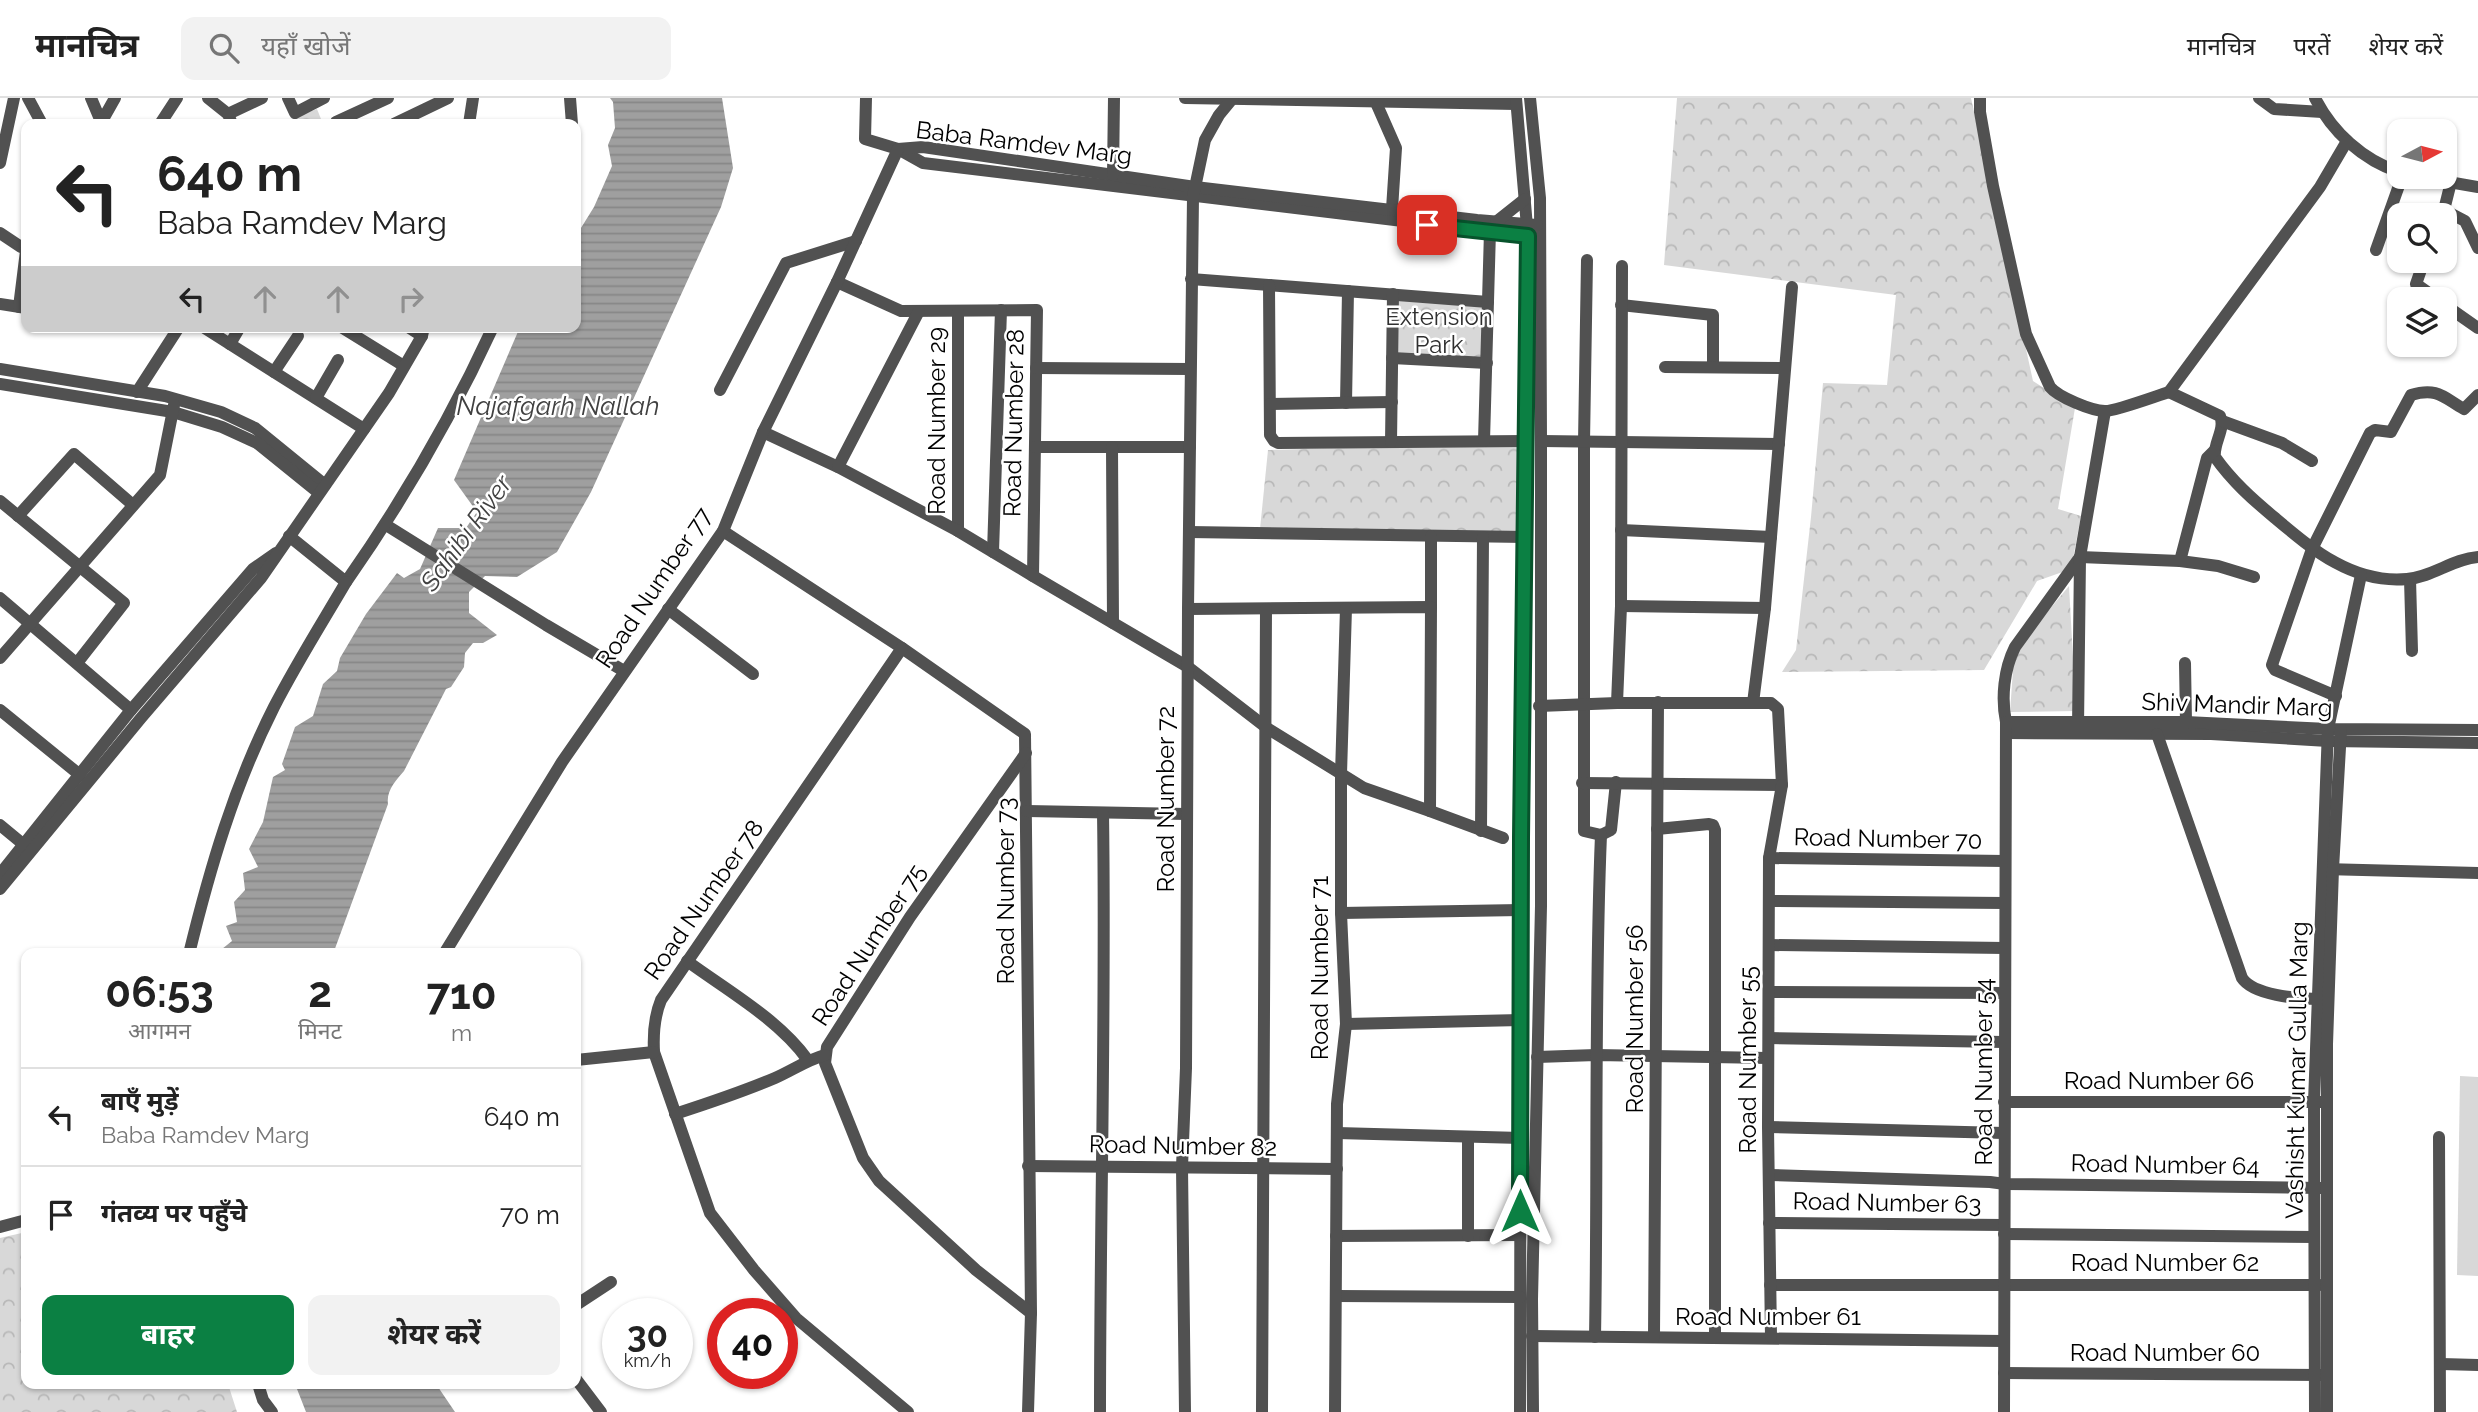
<!DOCTYPE html>
<html lang="hi">
<meta charset="utf-8">
<style>
:root{--surface:#fff;--page:#f2f2f2;--text:#222;--muted:#767676;--line:#e0e0e0;--accent:#0b8043}
body{margin:0;font-family:Raleway,"Noto Sans Devanagari",sans-serif;background:var(--page);color:var(--text);height:100vh;display:flex;flex-direction:column;font-size:26px;white-space:nowrap}
*{box-sizing:border-box;margin:0}
p{font-size:23px;color:var(--muted)}
.icon{flex:none;width:38px;height:38px;fill:none;stroke:currentColor;stroke-width:2;stroke-linecap:round;stroke-linejoin:round}
.map{position:relative;flex:1;overflow:hidden}
.details{position:absolute;left:21px;top:850px;width:560px;height:441px;display:flex;flex-direction:column;background:var(--surface);border-radius:14px;box-shadow:0 2px 5px #0004}
.details>*{flex:none}
.banner{position:absolute;left:21px;top:21px;width:560px;height:214px;border-radius:14px;box-shadow:0 2px 5px #0004;background:#fff;color:var(--text);overflow:hidden}
.needle{width:46px;rotate:83deg}
.tools{position:absolute;left:2387px;top:21px;display:grid;gap:14px}
.tools a{display:grid;place-items:center;width:70px;height:70px;border-radius:14px;background:var(--surface);box-shadow:0 2px 5px #0004;font-size:35px}
.speed{position:absolute;left:602px;top:1200px;display:flex;gap:14px;font-size:35px;font-weight:700;text-align:center}
.speed>*{display:grid;place-content:center;width:91px;height:91px;border-radius:50%;background:var(--surface);box-shadow:0 2px 5px #0004;line-height:1}
.speed small{font-size:18px;font-weight:400}
.speed .limit{border:10px solid #d22;background:#fff;color:#111}
.pin{position:absolute;display:grid;place-items:center;width:60px;height:60px;color:#fff;margin:-30px;border-radius:14px;box-shadow:0 4px 10px #0006}
.me{position:absolute;width:77px;margin:-38px;rotate:0deg;stroke-linejoin:round;filter:drop-shadow(0 0 5px #0008)}
.turn{display:flex;align-items:center;gap:24px;height:147px;padding:0 21px;font-size:32px}
.turn .icon{width:91px;height:91px;stroke-width:2.5}
.turn b{display:block;font-size:49px;line-height:60px}
.lanes{display:flex;align-items:center;height:66px;padding:0 21px;background:#0003;justify-content:center;gap:35px;direction:ltr}
.lanes .off{opacity:.35}
.eta{display:flex;justify-content:space-evenly;align-items:center;height:119px;text-align:center}
.eta b{font-size:42px;font-weight:700;line-height:49px}
.button{display:flex;gap:14px;margin-top:auto;padding:14px 21px}
.button a{flex:1;height:80px;border-radius:14px;background:var(--accent);color:#fff;font-size:28px;font-weight:700;line-height:80px;text-align:center}
.button a+a{background:var(--page);color:var(--text)}
ul{padding:0;list-style:none}
li{display:flex;align-items:center;gap:21px;height:98px;padding:0 21px;border-top:2px solid var(--line)}
li div{flex:1}
li b{display:block;font-size:26px}
li em{font-style:normal}
header{display:flex;align-items:center;gap:42px;box-sizing:border-box;height:98px;padding:0 35px;background:var(--surface);border-bottom:2px solid var(--line)}
header strong{font-size:33px}
nav{display:flex;gap:38px;margin-inline-start:auto;font-size:24px}
.search{width:490px;height:63px;background:var(--page);display:flex;align-items:center;gap:18px;box-sizing:border-box;padding:0 24px;border-radius:14px;color:var(--muted);font-size:26px}
.map>svg:first-child{display:block}
</style>
<header>
<strong>मानचित्र</strong>
<div class="search"><svg class="icon" aria-label="search" viewBox="0 0 24 24"><circle cx="10" cy="10" r="6"/><path d="M15 15l6 6"/></svg>यहाँ खोजें</div>
<nav><a>मानचित्र</a><a>परतें</a><a>शेयर करें</a></nav>
</header>
<div class="map">
<svg width="2478" height="1314" viewBox="0 0 2478 1314">
<defs>
<pattern id="forest-crowns" width="20" height="18" patternUnits="userSpaceOnUse" patternTransform="scale(1.75)"><rect width="20" height="18" fill="#d8d8d8"/><path d="M2 6a3 3 0 1 1 6 0M12 15a3 3 0 1 1 6 0" fill="none" stroke="#b8b8b8"/></pattern>
<pattern id="water-rules" width="6" height="5" patternUnits="userSpaceOnUse" patternTransform="scale(1.75)"><rect width="6" height="5" fill="#9f9f9f"/><path d="M0 2.5h6" fill="none" stroke="#878787"/></pattern>
</defs>
<rect width="100%" height="100%" fill="#fff"/>
<polygon fill="#d8d8d8" points="2460,978 2478,979 2478,1178 2457,1177"/>
<g fill="url(#forest-crowns)">
<polygon points="1677,0 1971,0 2033,283 2075,310 2058,411 2081,418 2071,471 2037,483 1984,572 1782,574 1796,552 1811,419 1823,285 1887,287 1896,197 1664,167"/>
<polygon points="317,11 323,26 277,26"/>
<polygon points="1397,201 1484,207 1487,265 1392,260"/>
<polygon points="1524,345 1522,436 1260,431 1268,352"/>
<polygon points="2069,488 2076,613 2010,614 2014,558 2023,543"/>
<polygon points="26,1134 26,1286 228,1286 237,1314 0,1314 0,1140"/>
</g>
<g fill="url(#water-rules)">
<path d="M610,0h112l11,70 -12,39 -130,285 -34,60 -40,25 -32,-1 -16,16v21l28,22 -14,8h-10l-8,10 -1,14 -13,20 -5,2 -42,82c-8,9 -18,20 -16,33l-55,150h-112l1,-5 10,-8 -6,-15 11,-4 -3,-20 11,-12 -2,-17 15,-6 -9,-18 14,-27 10,-45 12,-7 -3,-6 13,-37 18,-11 10,-32 14,-13 3,-13 26,-44 31,-41 7,5 16,-9 18,-41h28l11,-16 -23,-32 66,-153h56v-91l18,-29 18,-41 -4,-21 7,-17 -2,-26z"/>
<polygon points="286,1286 436,1286 455,1314 306,1314 297,1291 285,1289"/>
</g>
<g fill="none" stroke-linecap="round" stroke-linejoin="round">
<g stroke="#515151" stroke-width="12">
<polyline points="28,0 42,26"/>
<polyline points="91,0 102,26"/>
<polyline points="208,0 228,16 232,26"/>
<polyline points="288,0 295,15 324,0"/>
<polyline points="570,0 572,26"/>
<polyline points="866,0 865,41 898,51 923,65 1535,139"/>
<polyline points="1185,0 1516,6"/>
<polyline points="1374,0 1396,50 1392,111"/>
<polyline points="1516,0 1529,152 1521,740 1520,1314"/>
<polyline points="1530,0 1540,100 1541,343 1541,808 1532,1201 1533,1314"/>
<path d="M1980,0v14l13,74 33,148 24,53c8,10 42,24 55,24 11,0 51,-15 64,-19l51,24c6,13 -7,27 -5,41 17,24 37,42 60,61 38,32 78,66 132,61 26,-2 45,-20 71,-22"/>
<polyline points="2259,0 2274,11 2322,14"/>
<path d="M2315,0c17,34 48,62 84,74"/>
<polyline points="228,16 262,0"/>
<polyline points="102,23 115,0"/>
<polyline points="336,24 388,0"/>
<polyline points="160,26 177,0"/>
<polyline points="394,26 448,0"/>
<polyline points="469,26 473,0"/>
<polyline points="898,51 923,49 1195,89 1477,122 1537,127"/>
<polyline points="0,65 14,0"/>
<polyline points="1113,77 1114,0"/>
<polyline points="2420,79 2478,89"/>
<polyline points="2451,84 2444,112 2465,123 2478,150"/>
<polyline points="1496,124 1525,101"/>
<polyline points="0,135 21,149"/>
<polyline points="2376,152 2402,79"/>
<polyline points="1587,162 1584,344 1584,733 1601,737 1611,732 1616,684"/>
<polyline points="2424,163 2416,186 2437,201"/>
<polyline points="1191,181 1488,204"/>
<polyline points="837,184 901,213 1037,212 1033,478"/>
<polyline points="1269,187 1270,337 1274,343 1278,345 1528,343"/>
<polyline points="0,206 26,210"/>
<polyline points="1621,207 1713,217 1713,269"/>
<polyline points="2445,207 2478,230"/>
<polyline points="19,209 26,153"/>
<polyline points="958,213 958,433"/>
<polyline points="203,229 364,331"/>
<polyline points="341,229 404,268"/>
<polyline points="408,229 422,238"/>
<polyline points="230,246 240,229"/>
<polyline points="1392,260 1487,265"/>
<polyline points="1665,269 1785,270"/>
<polyline points="1036,270 1190,271"/>
<polyline points="0,271 165,298 221,314 255,330 325,387"/>
<polyline points="274,274 298,238"/>
<polyline points="0,286 173,314 222,329 257,345 319,395"/>
<polyline points="720,292 786,165 856,143"/>
<polyline points="137,294 179,229"/>
<polyline points="2169,294 2320,89 2347,43"/>
<polyline points="316,300 338,262"/>
<polyline points="1346,305 1348,193"/>
<polyline points="1270,306 1392,304"/>
<polyline points="2222,323 2282,345 2312,363"/>
<polyline points="763,334 838,369 958,433 1033,478 1188,569 1267,630 1364,690 1430,713"/>
<polyline points="1484,343 1490,133"/>
<polyline points="1541,343 1779,346"/>
<polyline points="1391,344 1393,196"/>
<polyline points="1035,349 1190,349"/>
<polyline points="1112,349 1113,525"/>
<polyline points="838,369 919,213"/>
<polyline points="0,403 124,505 77,565"/>
<polyline points="18,418 74,356 133,407"/>
<polyline points="386,427 546,527 624,573"/>
<polyline points="1621,432 1771,439"/>
<polyline points="723,433 902,550 1025,636 1031,1215 1028,1314"/>
<polyline points="1189,434 1525,439"/>
<path d="M289,438l57,46c56,-80 106,-166 147,-255"/>
<polyline points="993,454 1001,212"/>
<polyline points="2180,463 2207,360 2214,353"/>
<polyline points="2410,481 2412,553"/>
<polyline points="0,500 131,612"/>
<polyline points="1621,508 1765,510"/>
<polyline points="1431,509 1431,438"/>
<polyline points="668,511 753,576"/>
<polyline points="1188,511 1431,509 1430,713 1503,740"/>
<path d="M902,550l-241,352c-7,17 -8,33 -7,52l56,161 44,57 42,48 112,94"/>
<polyline points="0,560 160,377 174,307"/>
<polyline points="2185,565 2186,624"/>
<path d="M2336,598l-61,-26 -3,-5 40,-116 58,-116 5,-3 16,2 20,-37c27,-8 33,3 53,14l14,-14"/>
<polyline points="1617,605 1621,508 1622,168"/>
<polyline points="1753,605 1765,510 1792,189"/>
<polyline points="1539,608 1617,605 1771,605 1778,611 1782,687 1582,685"/>
<polyline points="0,612 80,677"/>
<path d="M2006,624c-5,-24 -2,-53 9,-75l65,-90 100,4 38,5 36,11"/>
<polyline points="2078,629 2080,459 2105,313"/>
<polyline points="2006,635 2211,636 2328,643 2478,645"/>
<path d="M2157,636l85,244c11,17 55,21 76,21"/>
<polyline points="1026,655 910,819 827,949 825,965 863,1060 879,1083 976,1172 1031,1215"/>
<polyline points="1027,713 1187,716"/>
<polyline points="0,727 29,751"/>
<polyline points="1657,731 1709,726 1713,727 1715,732 1715,1239"/>
<polyline points="1481,733 1483,439"/>
<polyline points="1769,760 2005,763"/>
<polyline points="2324,771 2478,775"/>
<polyline points="0,776 131,612 253,471 276,455"/>
<polyline points="0,791 141,620 261,480 389,295 422,238 424,229"/>
<polyline points="1770,803 2005,805"/>
<polyline points="1341,815 1521,812"/>
<polyline points="1770,847 2005,850"/>
<path d="M189,856c21,-86 45,-168 85,-247 22,-43 48,-84 72,-125"/>
<polyline points="444,856 562,664 723,433 763,334 837,184 898,51"/>
<path d="M687,863c41,30 91,58 120,98"/>
<polyline points="1769,894 2005,895"/>
<polyline points="1346,926 1521,922"/>
<polyline points="1769,940 2004,944"/>
<polyline points="1537,959 1596,957 1768,960"/>
<polyline points="576,962 654,954"/>
<polyline points="2004,1004 2322,1004"/>
<path d="M675,1016c34,-11 67,-22 100,-36 18,-8 32,-18 50,-23"/>
<polyline points="1768,1029 2004,1035"/>
<polyline points="1337,1035 1521,1040"/>
<polyline points="2439,1039 2440,1314"/>
<polyline points="1028,1068 1337,1071"/>
<polyline points="1769,1077 1990,1084 2005,1086 2321,1090"/>
<polyline points="1769,1125 2004,1127"/>
<polyline points="0,1129 26,1122"/>
<polyline points="2004,1136 2314,1139"/>
<polyline points="1336,1138 1520,1137"/>
<polyline points="1468,1138 1468,1039"/>
<polyline points="1770,1187 2320,1187"/>
<polyline points="1336,1198 1520,1199"/>
<polyline points="576,1207 611,1184"/>
<polyline points="1532,1238 2004,1243"/>
<path d="M1595,1239c3,-167 -1,-335 6,-502"/>
<polyline points="1654,1239 1658,604"/>
<polyline points="1771,1239 1768,1029 1769,760 1782,687"/>
<polyline points="2441,1266 2478,1267"/>
<polyline points="2004,1275 2322,1277"/>
<polyline points="576,1281 601,1314"/>
<polyline points="258,1286 263,1302 272,1314"/>
<path d="M1100,1314c0,-200 6,-400 3,-599"/>
<polyline points="1185,1314 1182,1069 1186,970 1188,511 1193,99 1205,42 1219,17 1233,0"/>
<polyline points="1262,1314 1266,511"/>
<polyline points="1335,1314 1337,1006 1346,926 1341,815 1341,676 1346,510"/>
<polyline points="2004,1314 2006,624 2186,624 2328,631 2478,632"/>
<polyline points="2315,1314 2314,1004 2328,631 2361,477"/>
<polyline points="2327,1314 2327,946 2333,771 2341,632"/>
</g>
</g>
<g fill="none" stroke-linecap="round" stroke-linejoin="round">
<defs>
<polyline id="route" points="1427,127 1528,138 1521,740 1520,1113"/>
</defs>
<use href="#route" stroke="#07532c" stroke-width="18"/>
<use href="#route" stroke="#0b8043" stroke-width="12"/>
</g>
<g text-anchor="middle" stroke-width="5" stroke-linejoin="round" paint-order="stroke">
<g font-size="24" fill="#000" stroke="#fff">
<text transform="translate(1024 45) rotate(7)" y="8">Baba Ramdev Marg</text>
<text transform="translate(937 323) rotate(-90)" y="8">Road Number 29</text>
<text transform="translate(1014 325) rotate(-89)" y="8">Road Number 28</text>
<text transform="translate(654 490) rotate(-56)" y="8">Road Number 77</text>
<text transform="translate(2237 607) rotate(2)" y="8">Shiv Mandir Marg</text>
<text transform="translate(1166 701) rotate(-90)" y="8">Road Number 72</text>
<text transform="translate(1888 741) rotate(1)" y="8">Road Number 70</text>
<text transform="translate(1006 793) rotate(-90)" y="8">Road Number 73</text>
<text transform="translate(704 802) rotate(-55)" y="8">Road Number 78</text>
<text transform="translate(869 847) rotate(-57)" y="8">Road Number 75</text>
<text transform="translate(1320 870) rotate(-90)" y="8">Road Number 71</text>
<text transform="translate(1635 921) rotate(-90)" y="8">Road Number 56</text>
<text transform="translate(1748 962) rotate(-90)" y="8">Road Number 55</text>
<text transform="translate(2297 972) rotate(-89)" y="8">Vashisht Kumar Gulla Marg</text>
<text transform="translate(1984 974) rotate(-90)" y="8">Road Number 54</text>
<text x="2159" y="991">Road Number 66</text>
<text transform="translate(1183 1048) rotate(1)" y="8">Road Number 82</text>
<text transform="translate(2165 1067) rotate(1)" y="8">Road Number 64</text>
<text transform="translate(1887 1105) rotate(1)" y="8">Road Number 63</text>
<text x="2165" y="1173">Road Number 62</text>
<text x="1768" y="1227">Road Number 61</text>
<text x="2165" y="1263">Road Number 60</text>
</g>
<g font-size="24" fill="#2f2f2f" stroke="#fff">
<text x="1439" y="227">Extension<tspan x="1439" dy="28">Park</tspan></text>
</g>
<g font-size="26" font-style="italic" fill="#404040" stroke="#fff">
<text x="558" y="317">Najafgarh Nallah</text>
<text transform="translate(466 435) rotate(-54)" y="9">Sahibi River</text>
</g>
</g>
</svg>
<div class="tools">
<a><svg class="needle" viewBox="-14 -14 28 28"><path d="M0-13l5 13h-10z" fill="#e53935"/><path d="M0 13l5-13h-10z" fill="#767676"/></svg></a>
<a><svg class="icon" aria-label="search" viewBox="0 0 24 24"><circle cx="10" cy="10" r="6"/><path d="M15 15l6 6"/></svg></a>
<a><svg class="icon" aria-label="layers" viewBox="0 0 24 24"><path d="M12 4l9 5-9 5-9-5zM3 14l9 5 9-5"/></svg></a>
</div>
<div class="speed"><div>30<small>km/h</small></div><div class="limit">40</div></div>
<div class="pin" style="left:1427px;top:127px;background:#d93025"><svg class="icon" aria-label="arrive" viewBox="0 0 24 24"><path d="M6 21V4h12l-3 4 3 4H6"/></svg></div>
<svg class="me" style="left:1520px;top:1113px" viewBox="-20 -20 40 40"><path d="M0-17L14 15 0 8-14 15z" fill="#0b8043" stroke="#fff" stroke-width="4"/></svg>
<div class="banner">
<div class="turn"><svg class="icon" aria-label="left" viewBox="0 0 24 24"><path d="M17 20v-9H6M10 6l-5 5 5 5"/></svg><div><b>640 m</b>Baba Ramdev Marg</div></div>
<div class="lanes"><svg class="icon" aria-label="left" viewBox="0 0 24 24"><path d="M17 20v-9H6M10 6l-5 5 5 5"/></svg><svg class="icon off" aria-label="ahead" viewBox="0 0 24 24"><path d="M12 20V5M6 11l6-6 6 6"/></svg><svg class="icon off" aria-label="ahead" viewBox="0 0 24 24"><path d="M12 20V5M6 11l6-6 6 6"/></svg><svg class="icon off" aria-label="right" viewBox="0 0 24 24"><path d="M7 20v-9h11M14 6l5 5-5 5"/></svg></div>
</div>
<section class="details">
<div class="eta">
<div><b>06:53</b><p>आगमन</p></div>
<div><b>2</b><p>मिनट</p></div>
<div><b>710</b><p>m</p></div>
</div>
<ul>
<li><svg class="icon" aria-label="left" viewBox="0 0 24 24"><path d="M17 20v-9H6M10 6l-5 5 5 5"/></svg><div><b>बाएँ मुड़ें</b><p>Baba Ramdev Marg</p></div><em>640 m</em></li>
<li><svg class="icon" aria-label="arrive" viewBox="0 0 24 24"><path d="M6 21V4h12l-3 4 3 4H6"/></svg><div><b>गंतव्य पर पहुँचे</b></div><em>70 m</em></li>
</ul>
<div class="button"><a>बाहर</a><a>शेयर करें</a></div>
</section>
</div>
